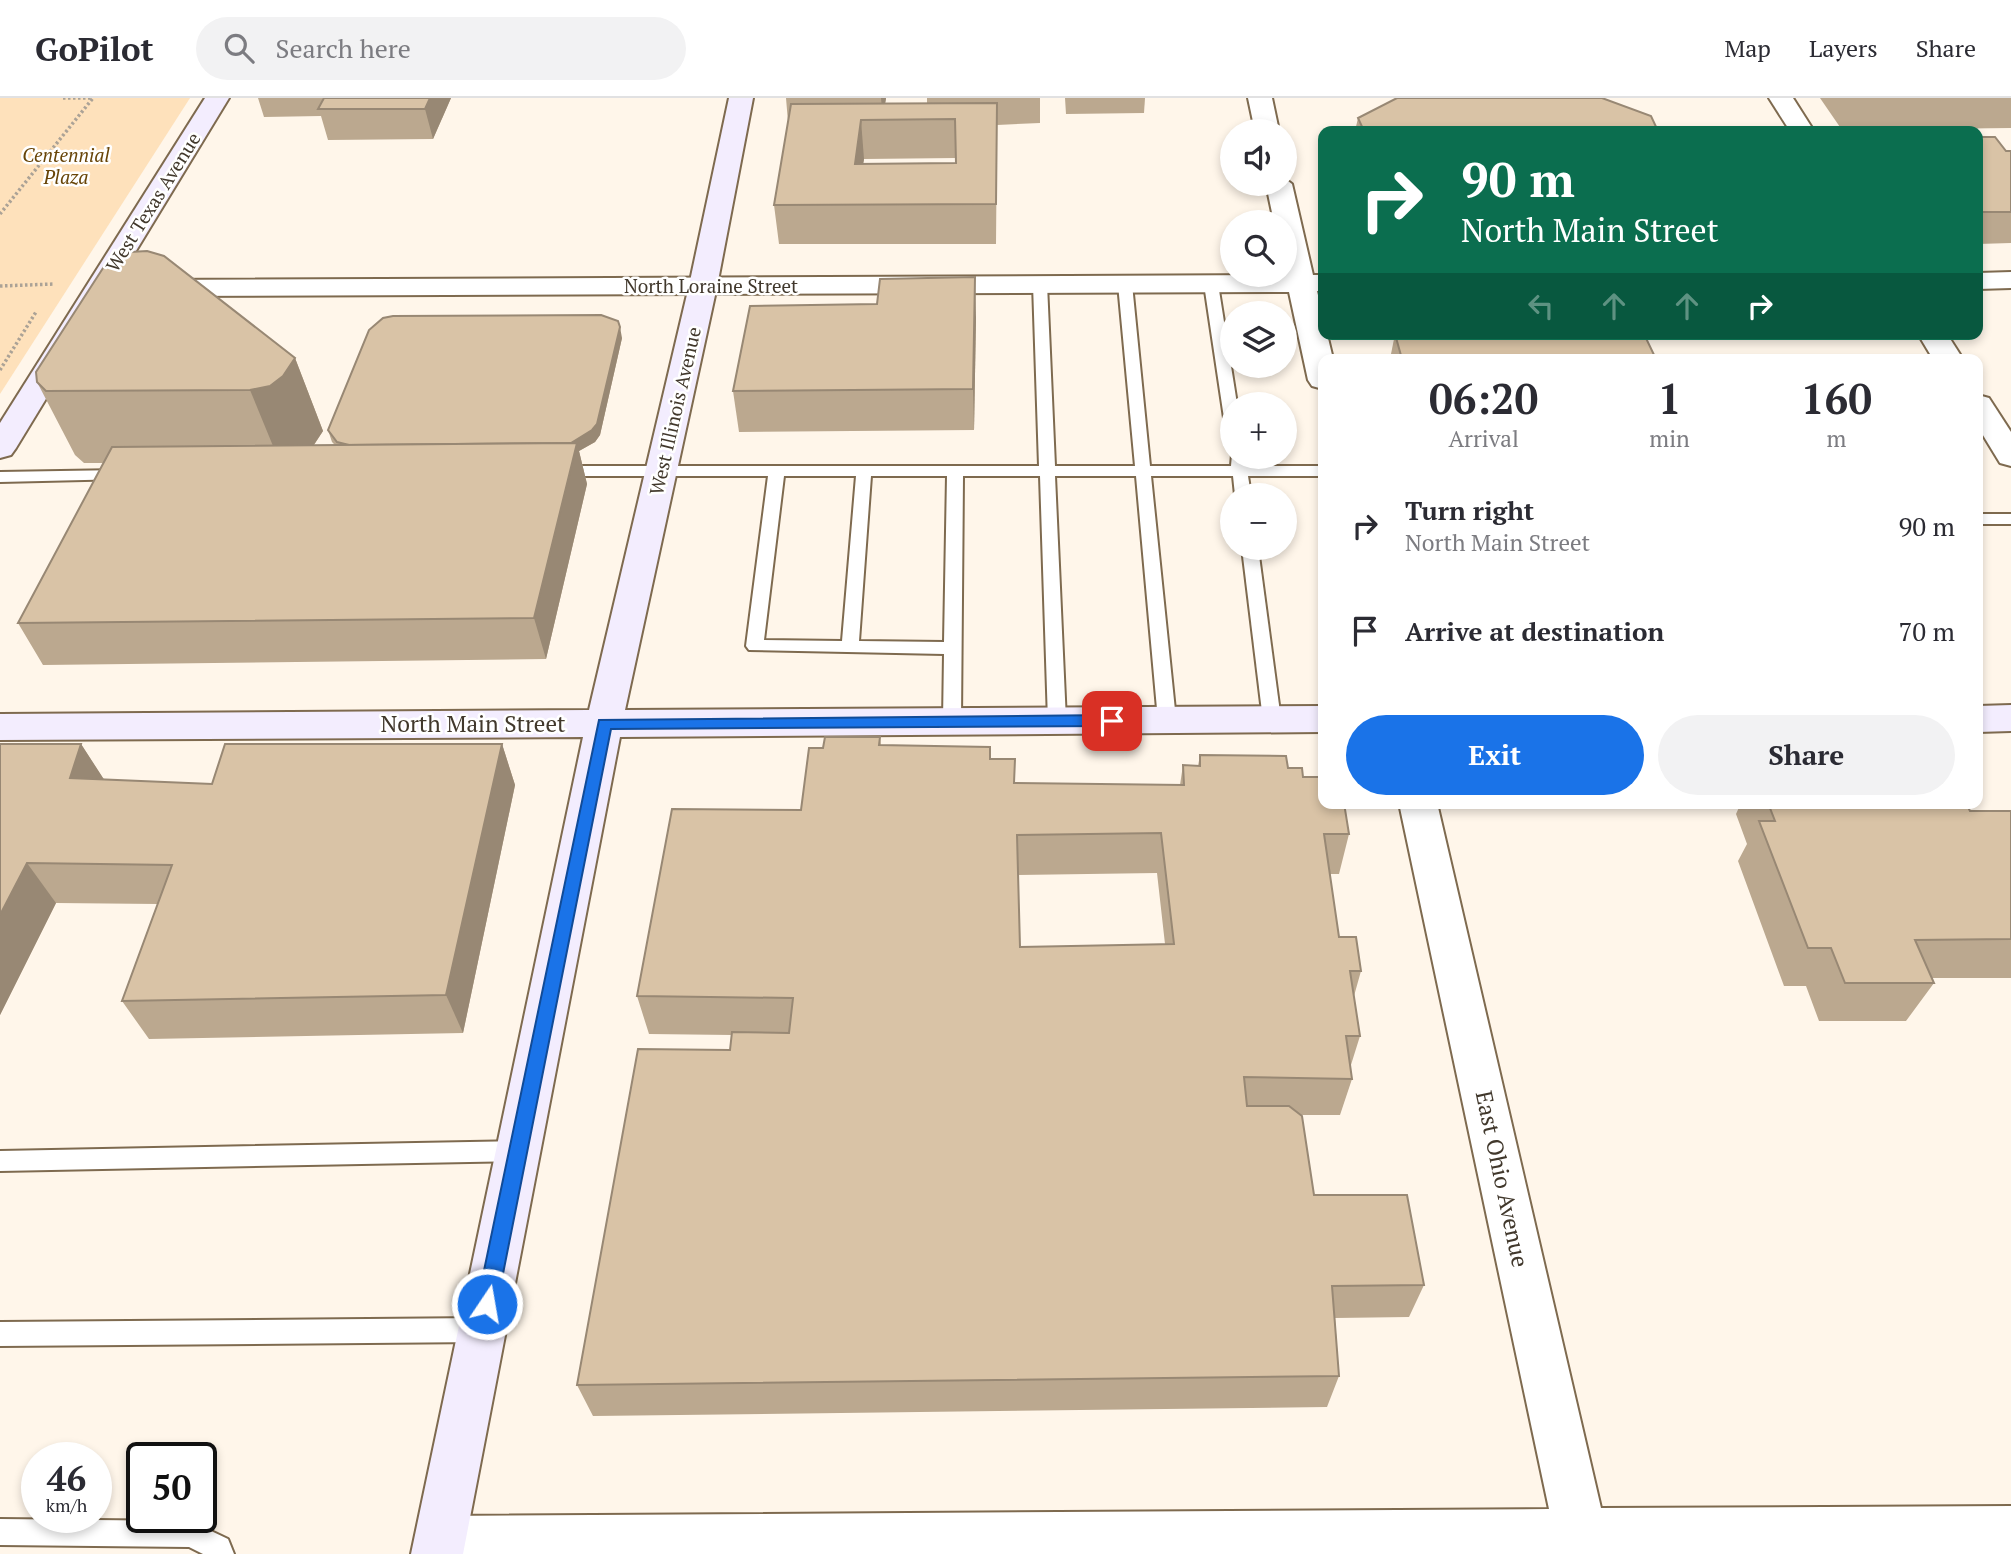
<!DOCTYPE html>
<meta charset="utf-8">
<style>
:root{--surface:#fff;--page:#f2f2f3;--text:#2b2b33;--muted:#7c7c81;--line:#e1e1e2;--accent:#1a73e8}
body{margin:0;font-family:"PT Serif",serif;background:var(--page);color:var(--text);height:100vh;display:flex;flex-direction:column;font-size:26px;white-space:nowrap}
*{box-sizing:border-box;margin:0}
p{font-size:23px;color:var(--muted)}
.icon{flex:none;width:38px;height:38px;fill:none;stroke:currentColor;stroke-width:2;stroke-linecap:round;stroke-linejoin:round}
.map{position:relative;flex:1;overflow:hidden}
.drawer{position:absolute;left:1318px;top:256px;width:665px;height:455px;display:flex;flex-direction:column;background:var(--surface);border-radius:14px;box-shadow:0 4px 10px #0003}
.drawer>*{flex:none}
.hud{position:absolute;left:1318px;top:28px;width:665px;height:214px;border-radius:14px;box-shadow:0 4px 10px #0003;background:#0b6e4f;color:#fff;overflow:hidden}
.buttons{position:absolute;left:1220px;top:21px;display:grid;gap:14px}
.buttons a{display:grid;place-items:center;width:77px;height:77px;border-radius:50%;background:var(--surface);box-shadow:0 4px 10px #0003;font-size:35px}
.speed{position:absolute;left:21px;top:1344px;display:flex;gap:14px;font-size:35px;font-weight:700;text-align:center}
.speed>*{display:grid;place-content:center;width:91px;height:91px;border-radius:50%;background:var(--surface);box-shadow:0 4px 10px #0003;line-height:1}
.speed small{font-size:18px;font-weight:400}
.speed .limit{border:4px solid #111;border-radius:10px;background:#fff;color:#111}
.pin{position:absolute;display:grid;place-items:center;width:60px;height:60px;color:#fff;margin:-30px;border-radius:14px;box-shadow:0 4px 10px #0006}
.me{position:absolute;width:77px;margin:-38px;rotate:12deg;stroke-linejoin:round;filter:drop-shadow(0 0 5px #0008)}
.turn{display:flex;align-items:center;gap:24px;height:147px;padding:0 28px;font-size:32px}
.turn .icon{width:91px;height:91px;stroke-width:2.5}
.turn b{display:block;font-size:49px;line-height:60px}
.lanes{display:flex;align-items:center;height:66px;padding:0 28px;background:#0003;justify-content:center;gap:35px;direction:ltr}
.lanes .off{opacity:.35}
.eta{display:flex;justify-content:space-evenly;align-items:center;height:119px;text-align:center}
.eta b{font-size:42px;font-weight:600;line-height:49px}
.primary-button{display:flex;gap:14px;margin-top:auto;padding:14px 28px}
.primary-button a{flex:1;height:80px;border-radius:42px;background:var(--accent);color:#fff;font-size:28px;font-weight:600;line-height:80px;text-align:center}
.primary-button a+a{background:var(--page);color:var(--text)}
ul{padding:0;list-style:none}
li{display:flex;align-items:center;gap:21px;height:105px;padding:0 28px}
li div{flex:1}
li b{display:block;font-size:26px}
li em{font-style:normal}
header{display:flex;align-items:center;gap:42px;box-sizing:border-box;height:98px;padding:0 35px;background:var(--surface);border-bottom:2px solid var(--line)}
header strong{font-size:33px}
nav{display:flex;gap:38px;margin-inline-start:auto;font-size:24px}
.search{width:490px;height:63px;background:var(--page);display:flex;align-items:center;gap:18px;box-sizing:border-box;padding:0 24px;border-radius:38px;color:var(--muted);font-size:26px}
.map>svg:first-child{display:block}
</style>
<header>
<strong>GoPilot</strong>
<div class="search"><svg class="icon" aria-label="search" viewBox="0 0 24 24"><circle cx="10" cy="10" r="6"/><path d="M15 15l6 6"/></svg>Search here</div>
<nav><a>Map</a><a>Layers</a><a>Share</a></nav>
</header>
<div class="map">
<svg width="2011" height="1456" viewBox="0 0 2011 1456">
<rect width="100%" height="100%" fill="#fff6ea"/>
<polygon fill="#fee1bb" points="0,0 190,0 0,296"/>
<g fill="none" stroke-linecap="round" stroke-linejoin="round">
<defs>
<g id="lane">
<path d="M1040,182l7,4 8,182h80l-17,-182 7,-4 7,4 18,182h81l1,-12v3h14l1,9h76v10h-75l3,19h-16l-2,-19h-82l25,244 -3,5h-12l-3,-5 -22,-244h-81l11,245 -3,5h-12l-3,-5 -8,-245h-77l-2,245 -3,5h-12l-3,-5 1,-67 -195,-4 -3,-4 22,-170h-210l-8,-5 8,-5h481l-6,-182zM784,378h72l-14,165 -78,-1zM871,378h76l-3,166 -85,-1z"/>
<polygon points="1211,182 1218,186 1237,306 1232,306 1232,325 1224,320 1204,186"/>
<polygon points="121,372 129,377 127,381 0,384 0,374"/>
<rect x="1978" y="416" width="33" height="10"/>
<polygon points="1242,450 1258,450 1281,622 1278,627 1266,627 1263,622"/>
<polygon points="518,1043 526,1046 529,1053 526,1060 518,1063 0,1073 0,1053"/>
<polygon points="482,1220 491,1224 494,1232 491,1240 482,1244 0,1248 0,1224"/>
<polygon points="0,1421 190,1423 228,1441 234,1456 203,1456 189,1449 0,1447"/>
</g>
<g id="street">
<polygon points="1248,0 1272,0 1279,33 1255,33"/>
<polygon points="1769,0 1793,0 1814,33 1790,33"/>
<polygon points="1284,80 1292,86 1313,177 1323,177 1323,193 1317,193 1323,218 1323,236 1327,236 1333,261 1323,261 1323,291 1312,288 1308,282 1289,194 153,198 143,196 139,190 143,184 153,182 1286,177 1284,124 1274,124 1266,86 1284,86"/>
<polygon points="2011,174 2011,190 1978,191 1978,175"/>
<polygon points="1918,236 1947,236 1963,261 1933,261"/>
<polygon points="1978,297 1989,300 2011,334 2011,368 2000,365 1978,329"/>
<polygon points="1399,705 1437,705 1601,1410 2011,1408 2011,1456 419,1456 414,1444 421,1425 440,1418 1549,1411"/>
</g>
<g id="secondary">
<polygon points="205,0 229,0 16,350 11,357 0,360 0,325"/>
<polygon points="729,0 753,0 717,188 625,612 1323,608 1323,634 620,639 463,1456 411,1456 583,639 0,642 0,616 589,612 689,188"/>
<polygon points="2011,607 2011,633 1978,634 1978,608"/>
</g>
</defs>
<use href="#lane" stroke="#7e6a4f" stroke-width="4"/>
<use href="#street" stroke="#7e6a4f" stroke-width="4"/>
<use href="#secondary" stroke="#7e6a4f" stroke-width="4"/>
<g stroke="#aba296" stroke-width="3.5" stroke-dasharray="2.5 2.5" stroke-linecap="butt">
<polyline points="63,0 92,0"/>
<polyline points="0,116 93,0"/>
<polyline points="0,188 54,186"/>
<polyline points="0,272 36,214"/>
</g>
<use href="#lane" fill="#fff" fill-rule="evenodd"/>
<use href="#street" fill="#fff" fill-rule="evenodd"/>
<use href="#secondary" fill="#f3edfe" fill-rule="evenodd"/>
</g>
<g fill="#bba88f" fill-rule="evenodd">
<polygon points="258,0 451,0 433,41 328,42 321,18 264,19"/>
<path d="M786,0h100l-1,5h42v-5h113v25l-43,2 -1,119h-217l-5,-39 14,-83zM956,60v5h-93l1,-4z"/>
<polygon points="1065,0 1145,0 1144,15 1066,16"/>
<polygon points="1820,0 2011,0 2011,30 1842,32"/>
<polygon points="1358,20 1658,33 1355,33"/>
<polygon points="1978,39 2006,53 2011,53 2011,145 1978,146"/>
<polygon points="877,206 976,220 974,332 739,334 733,293"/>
<polygon points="1395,236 1656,261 1390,261"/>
<polygon points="622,240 600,337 595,344 579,353 587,386 546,561 43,567 18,525 104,365 84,365 75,357 37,284 295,260 323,333 314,347 335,347 332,344 328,332"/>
<path d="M880,639l1,8 110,14 24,24 165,2 3,-20 15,1 2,-11 88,13 15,9 46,57 -10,40h-9l9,63 22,34 -7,25 6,40 -10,32 2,11 -12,36h-40l14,80 110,90 -15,32 -74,1 4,58 -12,31 -734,9 -16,-31 153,-335 2,-15 -83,-1 -12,-38 164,-186 22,-62zM1157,775l8,71 -145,3 -2,-72z"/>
<polygon points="0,646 81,646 104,682 212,686 502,646 515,687 463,935 149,941 122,903 158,806 56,805 0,917"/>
<polygon points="1741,705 1966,705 1970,713 2011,713 2011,880 1932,880 1934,885 1906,923 1819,923 1806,888 1784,888 1738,763 1747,746 1736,716"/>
</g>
<g fill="#988874">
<polygon points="430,0 451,0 433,41 425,11"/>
<polygon points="881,0 886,0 883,22"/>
<polygon points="861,22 864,61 858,105 855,66"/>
<polygon points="975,179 976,220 974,332 973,291"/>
<polygon points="620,229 622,240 600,337 595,344 579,353 587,386 546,561 534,520 570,345"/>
<polygon points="295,260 323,333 311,351 280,365 250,292"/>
<polygon points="81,646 107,686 70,680"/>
<polygon points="502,646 515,687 463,935 446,897"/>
<polygon points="27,765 56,805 0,917 0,817"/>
</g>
<g fill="#d9c3a6" stroke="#988874" stroke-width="2" fill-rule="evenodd">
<polygon points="324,0 430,0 425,11 318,11"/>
<polygon points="1397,0 1602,0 1651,18 1658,33 1364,33 1358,20"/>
<path d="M997,5l-1,101 -222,1 17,-101zM955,21l1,44 -101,1 6,-44z"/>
<polygon points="1978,39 1995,39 2006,53 2011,53 2011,114 1978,114"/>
<polygon points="147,153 164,158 295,260 283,278 270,288 250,292 46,293 37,284 36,274 105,167 130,154"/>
<polygon points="975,179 973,291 733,293 750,208 877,206 880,181"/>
<polygon points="601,217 618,223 620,229 597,326 592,332 571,345 349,347 337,344 328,332 369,232 383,220 393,218"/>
<polygon points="1395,236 1644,236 1656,261 1402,261"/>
<polygon points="577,345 534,520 18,525 112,349"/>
<path d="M825,639h55l-1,8 111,2v12h25l-1,24 170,2 -1,-20 17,1v-11l86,1 2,12h14l1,9h20v26h21l5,31h-25l15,103h17l5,34h-11l10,65h-14l6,43 -108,-2 3,29h42l13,10 12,79h93l17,90 -92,1 7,90 -762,9 61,-336 92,1 2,-18 57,1 4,-35 -156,-2 35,-187 129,1 8,-62h14zM1161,735l13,111 -154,3 -3,-112z"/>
<polygon points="0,646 81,646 70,680 212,686 225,646 502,646 446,897 122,903 172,767 27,765 0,817"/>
<polygon points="1768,705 1966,705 1970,713 2011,713 2011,841 1915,842 1934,885 1845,885 1831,850 1808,850 1759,723 1775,723"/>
</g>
<polygon fill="#1a73e8" stroke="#114b97" stroke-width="2" points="1112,617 1119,623 1112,628 611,631 497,1206 494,1213 487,1216 480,1213 477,1206 599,622"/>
<g text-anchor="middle" stroke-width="5" stroke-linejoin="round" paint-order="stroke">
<g font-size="19" font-style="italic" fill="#684508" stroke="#fff">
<text x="66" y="64">Centennial<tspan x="66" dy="22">Plaza</tspan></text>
</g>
<g font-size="19" fill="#41382c" stroke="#fff">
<text transform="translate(153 104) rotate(-58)" y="7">West Texas Avenue</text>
<text x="711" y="195">North Loraine Street</text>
<text transform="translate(675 313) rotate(-77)" y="7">West Illinois Avenue</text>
</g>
<g font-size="23" fill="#41382c" stroke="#fff">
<text x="473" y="634">North Main Street</text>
<text transform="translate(1502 1081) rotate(78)" y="8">East Ohio Avenue</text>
</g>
</g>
</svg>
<div class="buttons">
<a><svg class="icon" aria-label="sound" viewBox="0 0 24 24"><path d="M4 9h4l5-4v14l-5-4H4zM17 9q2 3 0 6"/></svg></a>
<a><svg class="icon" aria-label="search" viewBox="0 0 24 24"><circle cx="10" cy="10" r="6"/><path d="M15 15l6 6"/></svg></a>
<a><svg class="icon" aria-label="layers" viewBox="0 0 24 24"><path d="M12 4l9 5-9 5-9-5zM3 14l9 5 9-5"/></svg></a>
<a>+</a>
<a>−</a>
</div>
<div class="speed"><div>46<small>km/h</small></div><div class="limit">50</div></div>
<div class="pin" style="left:1112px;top:623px;background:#d93025"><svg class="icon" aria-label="arrive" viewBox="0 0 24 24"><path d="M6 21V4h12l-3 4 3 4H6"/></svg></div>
<svg class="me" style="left:487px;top:1206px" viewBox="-20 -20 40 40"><circle r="17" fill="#1a73e8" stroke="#fff" stroke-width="3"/><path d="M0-11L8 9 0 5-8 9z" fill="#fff"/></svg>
<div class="hud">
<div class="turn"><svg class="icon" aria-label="right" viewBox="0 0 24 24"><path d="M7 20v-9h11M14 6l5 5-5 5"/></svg><div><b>90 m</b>North Main Street</div></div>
<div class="lanes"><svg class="icon off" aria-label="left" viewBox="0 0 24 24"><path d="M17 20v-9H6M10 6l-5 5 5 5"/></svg><svg class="icon off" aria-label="ahead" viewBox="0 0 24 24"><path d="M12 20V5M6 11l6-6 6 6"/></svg><svg class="icon off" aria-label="ahead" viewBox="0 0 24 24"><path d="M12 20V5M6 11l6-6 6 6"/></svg><svg class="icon" aria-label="right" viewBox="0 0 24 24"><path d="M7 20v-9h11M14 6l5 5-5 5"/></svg></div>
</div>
<section class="drawer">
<div class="eta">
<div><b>06:20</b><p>Arrival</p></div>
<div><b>1</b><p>min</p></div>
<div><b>160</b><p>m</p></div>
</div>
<ul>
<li><svg class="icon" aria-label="right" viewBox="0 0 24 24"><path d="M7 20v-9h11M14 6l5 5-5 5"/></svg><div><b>Turn right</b><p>North Main Street</p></div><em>90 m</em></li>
<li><svg class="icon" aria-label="arrive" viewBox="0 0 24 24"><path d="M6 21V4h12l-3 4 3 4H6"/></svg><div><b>Arrive at destination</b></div><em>70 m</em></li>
</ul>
<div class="primary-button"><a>Exit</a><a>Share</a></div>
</section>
</div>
